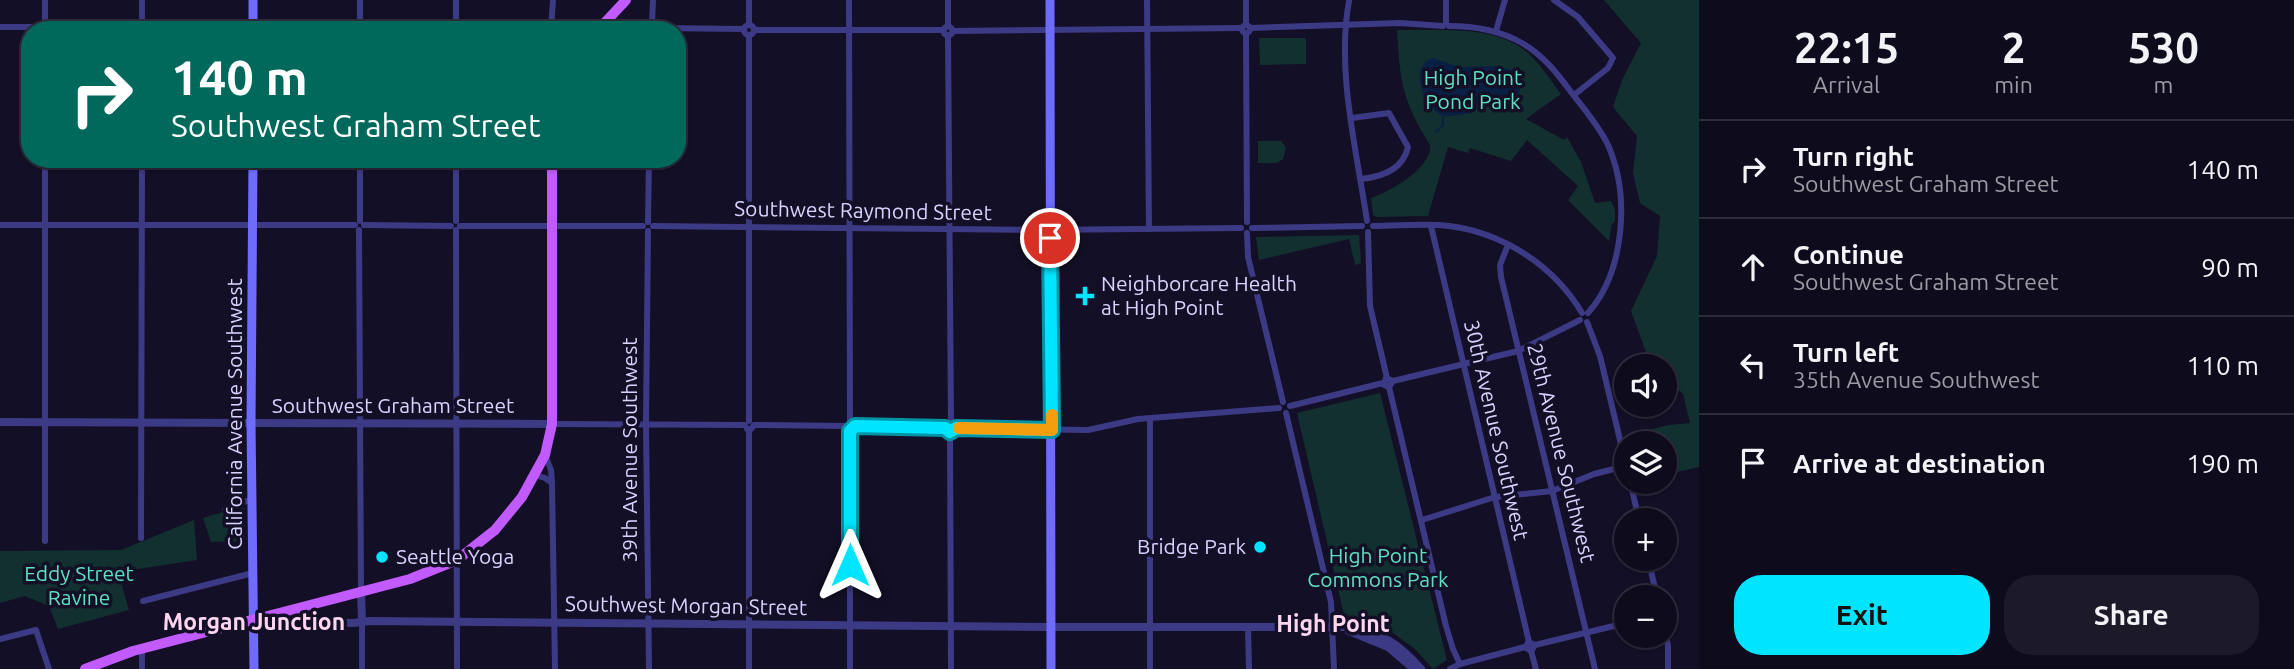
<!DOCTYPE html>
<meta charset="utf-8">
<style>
:root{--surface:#0e0b1c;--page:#1c1929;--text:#f1f3f6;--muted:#9b9ba3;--line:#2e2b3b;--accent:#00e5ff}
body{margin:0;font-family:Ubuntu,sans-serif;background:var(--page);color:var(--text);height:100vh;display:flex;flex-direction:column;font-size:26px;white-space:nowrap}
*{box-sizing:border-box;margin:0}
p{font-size:23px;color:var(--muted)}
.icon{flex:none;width:38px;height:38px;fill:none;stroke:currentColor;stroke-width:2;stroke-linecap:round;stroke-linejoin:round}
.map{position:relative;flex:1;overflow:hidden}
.drawer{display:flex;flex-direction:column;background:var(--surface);width:595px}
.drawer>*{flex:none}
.guide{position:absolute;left:21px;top:21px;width:665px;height:147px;border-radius:28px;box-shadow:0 2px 5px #0004,0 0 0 2px var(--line);background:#00695c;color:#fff;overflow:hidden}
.tools{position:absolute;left:1614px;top:354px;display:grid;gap:14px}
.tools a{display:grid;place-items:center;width:63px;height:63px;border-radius:50%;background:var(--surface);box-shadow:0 2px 5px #0004,0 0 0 2px var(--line);font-size:35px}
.pin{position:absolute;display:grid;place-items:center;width:60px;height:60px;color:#fff;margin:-30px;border:4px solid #fff;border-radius:50%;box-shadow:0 2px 7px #0007}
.me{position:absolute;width:77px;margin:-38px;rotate:0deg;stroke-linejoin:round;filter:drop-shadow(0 0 5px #0008)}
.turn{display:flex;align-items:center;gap:24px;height:147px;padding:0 35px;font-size:32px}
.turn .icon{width:91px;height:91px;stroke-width:2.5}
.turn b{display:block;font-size:49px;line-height:60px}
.eta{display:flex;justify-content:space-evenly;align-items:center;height:119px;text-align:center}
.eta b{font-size:42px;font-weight:700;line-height:49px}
.cta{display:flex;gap:14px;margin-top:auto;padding:14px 35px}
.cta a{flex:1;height:80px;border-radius:28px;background:var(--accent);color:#111;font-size:28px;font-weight:700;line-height:80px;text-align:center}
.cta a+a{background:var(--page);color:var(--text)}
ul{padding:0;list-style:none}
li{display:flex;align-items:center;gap:21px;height:98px;padding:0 35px;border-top:2px solid var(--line)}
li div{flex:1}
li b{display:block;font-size:26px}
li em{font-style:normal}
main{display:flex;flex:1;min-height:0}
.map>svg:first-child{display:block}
</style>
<main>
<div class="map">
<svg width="1699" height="669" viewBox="0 0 1699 669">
<rect width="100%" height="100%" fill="#130f26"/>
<g fill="#12302f">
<polygon points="1604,0 1699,0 1699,467 1664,475 1664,443 1630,443 1628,435 1669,425 1690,423 1683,394 1664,378 1664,366 1651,366 1631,311 1657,256 1660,216 1640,203 1633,173 1637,136 1613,107 1622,80 1641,43"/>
<path d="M1397,30c39,1 85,-5 120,15 18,10 32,33 44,49l-35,25 38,21 3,-3 14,25 14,41 16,-2 4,9v11l-3,3 -3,17 -41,-41 10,-14 -51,-46 -16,21 -41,-13 -2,5 -20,-6 -20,69 -51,1 -4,-2 -2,-17c20,-7 61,-30 59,-53 -28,-45 -30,-63 -33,-115z"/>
<polygon points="1259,38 1306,38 1306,64 1260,65"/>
<polygon points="1258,141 1281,141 1286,148 1283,159 1277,163 1258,163"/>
<polygon points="1359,235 1361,263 1355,265 1349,239 1259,260 1256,237"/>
<polygon points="1380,393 1447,660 1433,669 1415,649 1389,630 1344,615 1297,413"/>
<polygon points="239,507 245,509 245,541 211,542 203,518"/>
<polygon points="194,520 197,560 118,572 129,610 58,629 49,606 25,596 0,603 0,551 121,550"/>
</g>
<path fill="#0a1f44" d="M1433,58l26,9 37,-1 17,4 7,19 -2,13 -12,8 -12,-15 -5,-1 -17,19c-9,1 -20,4 -28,3 -16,-4 -28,-33 -23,-47 2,-6 7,-9 12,-11z"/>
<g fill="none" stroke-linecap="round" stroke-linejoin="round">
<polyline stroke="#0a1f44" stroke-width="2" points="1436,132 1443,125 1443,116"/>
<g stroke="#3d3a85" stroke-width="6">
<polyline points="360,0 360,22"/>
<polyline points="849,0 850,422"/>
<polyline points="948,0 948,26"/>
<polyline points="1147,0 1149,229"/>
<polyline points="1246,0 1246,25"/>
<polyline points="1446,0 1446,23"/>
<polyline points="1554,0 1578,17 1613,58 1608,68 1574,95"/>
<path d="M1349,1c-13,70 8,151 18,220"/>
<polyline points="456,21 456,0"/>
<polyline points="652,23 653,0"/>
<circle cx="1246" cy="29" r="4"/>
<circle cx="749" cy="30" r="5"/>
<polyline points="749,25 749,0"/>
<path d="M1449,26c26,0 50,4 73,17 21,12 35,30 49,49 13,17 28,34 37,53 22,50 17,126 -20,168"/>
<circle cx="948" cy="31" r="4.5"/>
<polyline points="0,27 354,27"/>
<polyline points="463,27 646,28"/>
<polyline points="366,28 450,28"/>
<polyline points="656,28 744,29"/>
<polyline points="1250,28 1400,23 1443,26"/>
<polyline points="45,30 45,0"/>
<polyline points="142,30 142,0"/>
<polyline points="354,30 354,25 360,22 365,25 366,29"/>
<polyline points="451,30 451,25 455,21 460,22 463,27"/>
<polyline points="551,30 553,0"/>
<polyline points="754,30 944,30"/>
<polyline points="953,31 1242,28"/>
<polyline points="1496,31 1505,0"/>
<polyline points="1246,33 1247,222"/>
<polyline points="948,35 951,422"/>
<path d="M1352,118l37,-5 19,34c-5,23 -27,30 -47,32"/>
<polyline points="360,221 360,159"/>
<polyline points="456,221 456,159"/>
<polyline points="648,222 649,159"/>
<polyline points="0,225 355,225"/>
<polyline points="364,225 451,226"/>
<polyline points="460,226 643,226"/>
<polyline points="653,226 1038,230 1241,228"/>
<path d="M1373,226c25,0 52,-3 76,0 55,7 105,40 133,87"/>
<polyline points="1431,226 1529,642"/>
<polyline points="1252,228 1362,226"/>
<polyline points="359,230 361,592"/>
<polyline points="456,230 457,669"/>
<polyline points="648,231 646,424 649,669"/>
<polyline points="1368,232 1370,306 1387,378"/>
<polyline points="1247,233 1248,257 1283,402"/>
<polyline points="1508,245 1500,265 1501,277 1595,669"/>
<polyline points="1587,322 1600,356 1626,465"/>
<polyline points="1393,381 1389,387 1384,385 1386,378 1393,381 1518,351 1580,320"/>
<polyline points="1389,387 1446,626 1453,649 1460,664"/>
<polyline points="1290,406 1383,383"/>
<polyline points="1286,413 1331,602 1334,669"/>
<polyline points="1150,418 1150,669"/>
<polyline points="749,421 749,35"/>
<polyline points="552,424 745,425"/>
<polyline points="855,426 945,428"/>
<polyline points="956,428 1088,430 1138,419 1279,408"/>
<polyline points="747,429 751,429 754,425 846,426"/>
<polyline points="749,430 749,669"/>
<polyline points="950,432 951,669"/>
<polyline points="545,455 551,470 552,483 555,669"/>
<polyline points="535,475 545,478 552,483"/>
<polyline points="1630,481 1639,520"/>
<polyline points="225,509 242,502 252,500"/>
<polyline points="1422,520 1495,497 1552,491 1594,474 1626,466"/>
<polyline points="141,538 142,159"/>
<polyline points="45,541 45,159"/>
<polyline points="1648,558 1657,597"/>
<polyline points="143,601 253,573"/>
<polyline points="362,621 362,669"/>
<polyline points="1248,626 1249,669"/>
<polyline points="1664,626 1668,646 1668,669"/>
<polyline points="0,639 36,630 49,669"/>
<polyline points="1535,645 1528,642 1526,648 1531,651 1535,645 1626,623"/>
<polyline points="142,649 142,669"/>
<polyline points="1531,651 1536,669"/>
<polyline points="850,669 850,431"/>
<polyline points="1450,669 1460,664 1525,647"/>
</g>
<g stroke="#3d3a85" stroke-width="8">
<polyline points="0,422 552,424"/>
<polyline points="361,592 362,621"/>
<path d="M298,609l10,13 45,1 16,-2 682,6h297c32,4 52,18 73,42"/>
<polyline points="1349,631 1388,647 1414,669"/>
</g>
<g stroke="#6f6bff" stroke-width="9">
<polyline points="253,0 253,30"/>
<polyline points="1050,0 1051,669"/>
<polyline points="253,159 251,423 254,669"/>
</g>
<g stroke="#c25bff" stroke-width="10">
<polyline points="598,30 626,0"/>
<polyline points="85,669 133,651 410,579 457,560 495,530 522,497 545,455 552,424 552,159"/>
</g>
</g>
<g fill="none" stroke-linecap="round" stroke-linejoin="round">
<defs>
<polyline id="route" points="850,565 850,431 855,426 945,428 950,432 956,428 1052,430 1050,238"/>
</defs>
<use href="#route" stroke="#0095a6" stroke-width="18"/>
<use href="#route" stroke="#00e5ff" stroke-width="12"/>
<polyline stroke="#f59e0b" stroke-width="12" points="959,428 1052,430 1052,415"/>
</g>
<g fill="#00e5ff" stroke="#130f26" stroke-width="2.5">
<path d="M1081.5 285.5h7v7h7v7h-7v7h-7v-7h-7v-7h7z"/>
<circle cx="1260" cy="547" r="7"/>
<circle cx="382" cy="557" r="7"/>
</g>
<g text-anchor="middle" stroke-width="7" stroke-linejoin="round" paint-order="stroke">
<g font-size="21" fill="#5fe0c0" stroke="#130f26">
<text x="1473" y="85">High Point<tspan x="1473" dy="24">Pond Park</tspan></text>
<text x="1378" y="563">High Point<tspan x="1378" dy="24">Commons Park</tspan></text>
<text x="79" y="581">Eddy Street<tspan x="79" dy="24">Ravine</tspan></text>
</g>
<g font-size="21" fill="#d9d4ff" stroke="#130f26">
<text transform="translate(863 211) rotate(1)" y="7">Southwest Raymond Street</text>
<text x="393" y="413">Southwest Graham Street</text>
<text transform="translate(235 414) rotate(-90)" y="7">California Avenue Southwest</text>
<text transform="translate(1496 430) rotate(77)" y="7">30th Avenue Southwest</text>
<text transform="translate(630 450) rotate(-90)" y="7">39th Avenue Southwest</text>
<text transform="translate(1561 453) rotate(76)" y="7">29th Avenue Southwest</text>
<text transform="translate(686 606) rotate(1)" y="7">Southwest Morgan Street</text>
</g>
<g font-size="21" fill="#d9d4ff" stroke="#130f26" text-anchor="start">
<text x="1101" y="291">Neighborcare Health<tspan x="1101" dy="24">at High Point</tspan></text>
<text x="1246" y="554" text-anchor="end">Bridge Park</text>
<text x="396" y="564">Seattle Yoga</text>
</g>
<g font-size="23" font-weight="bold" fill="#ffd6f0" stroke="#130f26">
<text x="254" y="630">Morgan Junction</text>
<text x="1333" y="632">High Point</text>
</g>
</g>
</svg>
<div class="tools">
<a><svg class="icon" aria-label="sound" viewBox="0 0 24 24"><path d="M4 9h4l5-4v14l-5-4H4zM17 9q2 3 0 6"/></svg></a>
<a><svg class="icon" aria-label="layers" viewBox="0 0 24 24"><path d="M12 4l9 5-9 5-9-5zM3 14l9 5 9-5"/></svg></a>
<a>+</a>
<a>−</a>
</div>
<div class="pin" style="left:1050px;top:238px;background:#d93025"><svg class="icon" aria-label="arrive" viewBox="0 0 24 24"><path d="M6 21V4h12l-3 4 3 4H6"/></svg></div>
<svg class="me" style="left:850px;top:565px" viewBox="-20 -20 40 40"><path d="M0-17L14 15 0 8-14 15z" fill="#00e5ff" stroke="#fff" stroke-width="4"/></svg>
<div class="guide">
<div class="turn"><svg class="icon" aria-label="right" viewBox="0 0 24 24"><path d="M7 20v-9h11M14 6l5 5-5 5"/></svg><div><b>140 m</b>Southwest Graham Street</div></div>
</div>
</div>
<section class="drawer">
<div class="eta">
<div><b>22:15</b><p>Arrival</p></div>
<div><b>2</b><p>min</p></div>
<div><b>530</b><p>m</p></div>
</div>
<ul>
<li><svg class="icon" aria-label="right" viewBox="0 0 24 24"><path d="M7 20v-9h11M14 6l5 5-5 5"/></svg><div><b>Turn right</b><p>Southwest Graham Street</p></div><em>140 m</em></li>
<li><svg class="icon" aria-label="ahead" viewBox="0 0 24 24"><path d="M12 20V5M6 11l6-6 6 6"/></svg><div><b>Continue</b><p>Southwest Graham Street</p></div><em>90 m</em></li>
<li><svg class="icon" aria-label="left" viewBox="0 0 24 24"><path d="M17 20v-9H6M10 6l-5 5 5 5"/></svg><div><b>Turn left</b><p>35th Avenue Southwest</p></div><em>110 m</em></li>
<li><svg class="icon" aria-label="arrive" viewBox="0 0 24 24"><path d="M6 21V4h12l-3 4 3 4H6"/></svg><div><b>Arrive at destination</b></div><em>190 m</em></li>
</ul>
<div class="cta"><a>Exit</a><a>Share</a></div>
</section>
</main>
